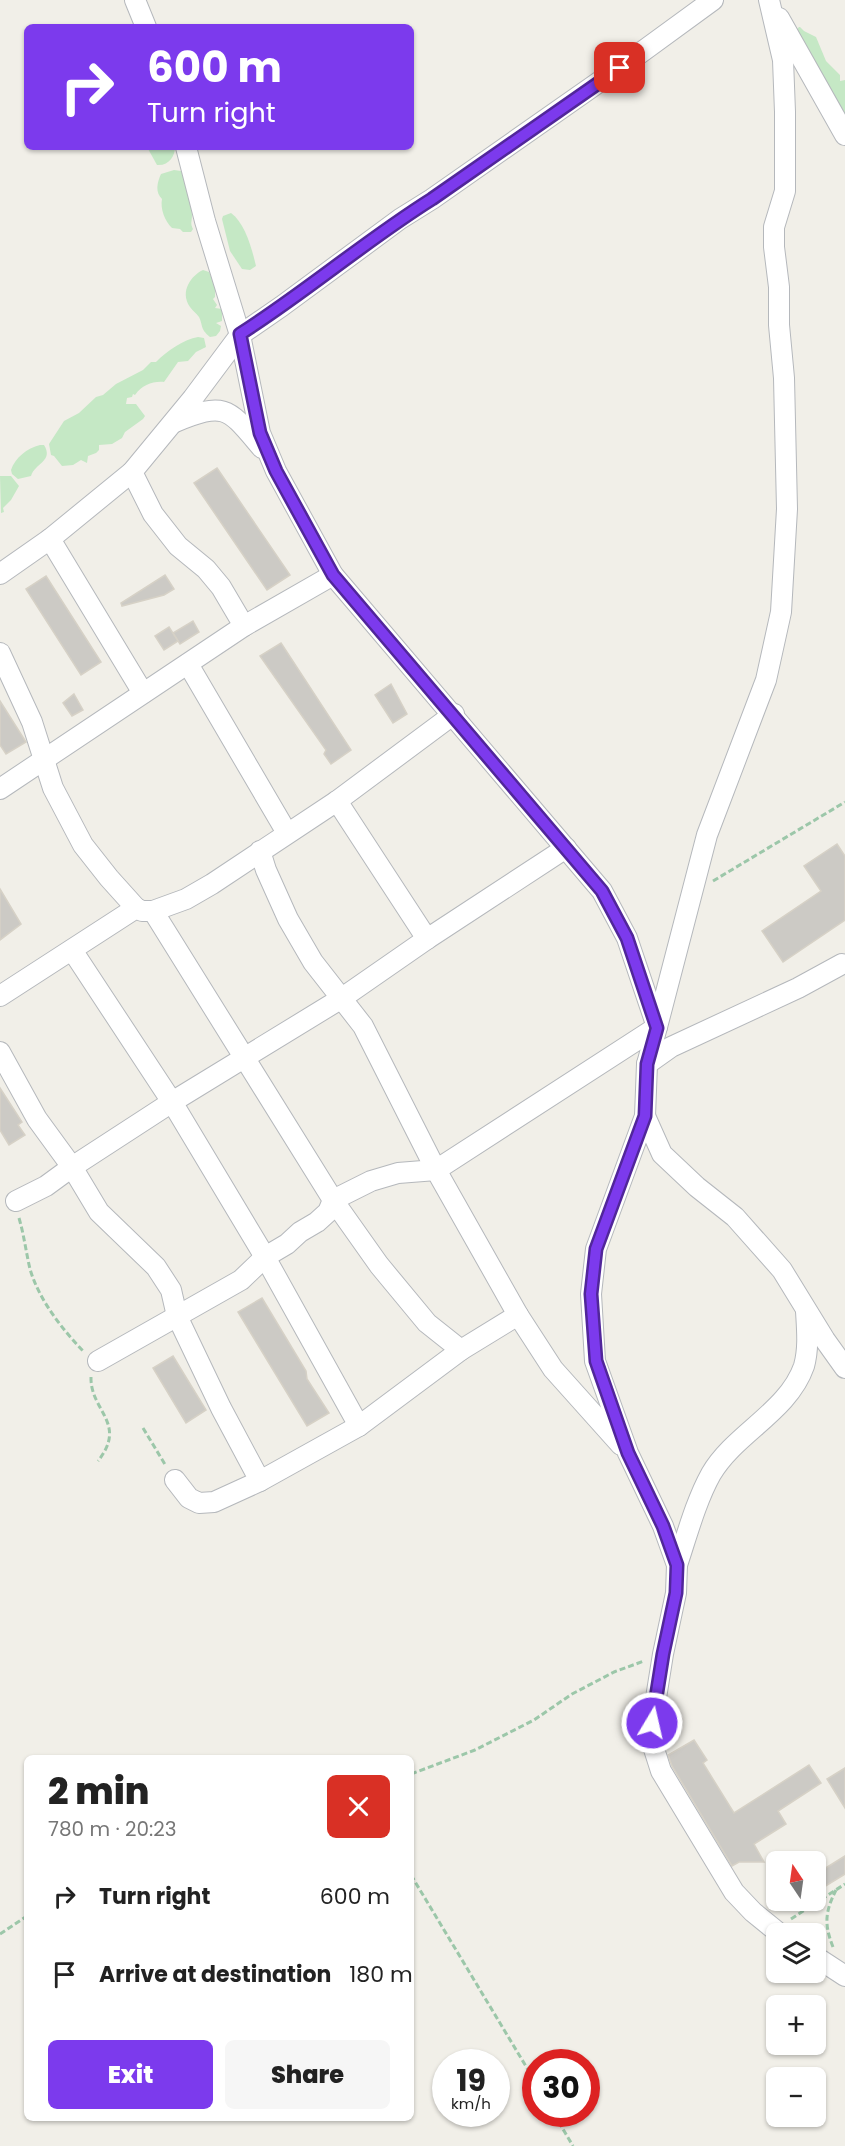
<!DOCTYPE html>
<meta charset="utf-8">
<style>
:root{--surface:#fff;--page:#f6f6f6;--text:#222;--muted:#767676;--accent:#7c3aed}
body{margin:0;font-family:Poppins,sans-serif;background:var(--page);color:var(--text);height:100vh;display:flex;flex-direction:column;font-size:22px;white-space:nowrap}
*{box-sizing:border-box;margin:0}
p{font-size:20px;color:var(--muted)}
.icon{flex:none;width:33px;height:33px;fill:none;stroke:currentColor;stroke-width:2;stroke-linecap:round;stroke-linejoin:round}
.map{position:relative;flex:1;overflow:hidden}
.drawer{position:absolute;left:24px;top:1755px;width:390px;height:366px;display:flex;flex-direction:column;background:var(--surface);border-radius:9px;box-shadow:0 2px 4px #0004}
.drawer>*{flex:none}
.top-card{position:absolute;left:24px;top:24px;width:390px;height:126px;border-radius:9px;box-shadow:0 2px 4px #0004;background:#7c3aed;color:#fff;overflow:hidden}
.needle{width:39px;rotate:347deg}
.fabs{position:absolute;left:766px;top:1851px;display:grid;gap:12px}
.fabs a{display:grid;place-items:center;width:60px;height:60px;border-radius:9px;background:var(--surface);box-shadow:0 2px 4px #0004;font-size:30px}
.speed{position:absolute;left:432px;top:2049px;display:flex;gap:12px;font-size:30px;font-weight:700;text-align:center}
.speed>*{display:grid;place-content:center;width:78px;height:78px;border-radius:50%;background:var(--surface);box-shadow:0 2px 4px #0004;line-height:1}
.speed small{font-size:15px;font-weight:400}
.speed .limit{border:9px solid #d22;background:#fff;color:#111}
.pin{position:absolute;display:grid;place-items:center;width:51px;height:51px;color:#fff;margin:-26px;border-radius:12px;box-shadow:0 3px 9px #0006}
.me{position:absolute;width:66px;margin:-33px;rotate:9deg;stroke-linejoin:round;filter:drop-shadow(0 0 4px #0008)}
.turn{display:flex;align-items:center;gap:21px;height:126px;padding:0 24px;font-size:27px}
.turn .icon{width:78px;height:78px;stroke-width:2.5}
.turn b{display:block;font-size:42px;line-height:51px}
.round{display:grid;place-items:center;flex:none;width:63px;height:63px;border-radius:9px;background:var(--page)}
.summary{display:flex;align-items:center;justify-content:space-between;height:102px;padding:0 24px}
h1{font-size:36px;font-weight:800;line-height:45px}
.button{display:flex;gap:12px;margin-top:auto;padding:12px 24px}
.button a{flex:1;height:69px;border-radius:9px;background:var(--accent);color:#fff;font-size:24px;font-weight:800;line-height:69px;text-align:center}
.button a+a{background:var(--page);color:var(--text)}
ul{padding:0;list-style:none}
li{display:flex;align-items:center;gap:18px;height:78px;padding:0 24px}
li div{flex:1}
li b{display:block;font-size:22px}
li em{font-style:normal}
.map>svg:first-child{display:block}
</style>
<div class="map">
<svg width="845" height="2146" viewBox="0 0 845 2146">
<rect width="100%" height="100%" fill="#f1efe8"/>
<g fill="#c5e8c5">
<polygon points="799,27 800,27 804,31 816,37 826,61 840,75 840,81 845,80 845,119 797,29"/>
<path d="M147,147h28c0,9 -6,19 -18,18z"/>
<path d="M174,170l7,1c6,10 11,32 11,44 0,7 -2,8 1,14l-2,3h-8l-3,-3 -8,-1c-7,-7 -12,-19 -10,-29 -7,-7 -5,-16 -1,-25z"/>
<path d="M231,213c14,10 21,36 25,53l-6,4 -8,-1 -12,-18 -8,-32 1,-3z"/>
<path d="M203,270l6,2 6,13v12l-2,2 4,6 -2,3 7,1v12l-6,2 5,3 -1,5 -4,5 -6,1c-10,-8 -7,-12 -11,-20 -3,-4 -6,-6 -9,-10 -11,-16 2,-32 13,-37z"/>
<path d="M198,337l6,1 2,9 -10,5 -8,9 -10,1 -14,20c-11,-1 -22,3 -29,13l-2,-1 -1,3 -5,1 -1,6h10l9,12 -2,3 -18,13 -3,6 -10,6 -13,1v5l-3,3 -8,3 -1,7 -6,-3 -8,5 -11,1 -8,-10 -3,-1 -2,-11 15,-23 15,-8 17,-16 7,-2 13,-11 27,-14 8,-8h5c11,-11 28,-23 42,-25z"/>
<path d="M40,445h4c10,16 -9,18 -13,31l-13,3 -6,-5 -1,-4c4,-12 16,-22 29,-25z"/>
<polygon points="0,476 11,476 19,486 11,500 3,508 4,512 1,513"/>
</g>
<g fill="#cccac5" stroke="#d6d1c6" stroke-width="1.5">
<polygon points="217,468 290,575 267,590 194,483"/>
<polygon points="165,575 174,589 164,595 122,606 121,603"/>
<polygon points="46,576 101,662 81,675 26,589"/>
<polygon points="193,621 199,632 180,644 173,633"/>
<polygon points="169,627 178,641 164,650 155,636"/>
<polygon points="281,643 351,750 331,764 324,754 326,750 260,656"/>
<polygon points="391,684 407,714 393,723 375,695"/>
<polygon points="74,694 83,710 72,716 63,703"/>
<polygon points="0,701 26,742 6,754 0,745"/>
<polygon points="837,844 845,856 845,920 783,962 762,931 821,891 804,866"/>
<polygon points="0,889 21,924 0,940"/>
<polygon points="0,1088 22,1122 18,1125 25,1135 9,1145 0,1130"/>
<polygon points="262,1298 306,1371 307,1379 329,1413 307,1426 238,1312"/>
<polygon points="173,1356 206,1410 186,1423 153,1368"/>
<polygon points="694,1740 707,1760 703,1763 734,1813 809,1765 821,1783 778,1811 786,1824 754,1844 764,1862 739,1862 732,1866 672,1766 668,1755"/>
<polygon points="845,1768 845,1808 827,1779"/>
<polygon points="845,1856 845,1874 816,1892 816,1874"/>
</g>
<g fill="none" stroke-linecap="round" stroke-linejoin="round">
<defs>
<g id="minor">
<polyline points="135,0 146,27"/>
<polyline points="779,18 845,135"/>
<polyline points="186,147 205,221 240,335 260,433 276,471 333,575 602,891 627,938 657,1027 647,1064 645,1116 596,1249 591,1294 595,1361 628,1453 663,1526 677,1565 676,1593 663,1654 652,1723 654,1749 661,1771 734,1892 753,1912 780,1934"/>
<path d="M175,422c51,-21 53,-14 87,26"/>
<polyline points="132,472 153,514 178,546 206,569 221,587 244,626"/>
<polyline points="50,539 143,693"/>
<polyline points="0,574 50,539 132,472 193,398 240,335 282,306 400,219 432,199 639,54 713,0"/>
<polyline points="0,653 32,722 53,788 83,845 109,878 136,908"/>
<polyline points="188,664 287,833"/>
<polyline points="0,789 244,626 333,575"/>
<polyline points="337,801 427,939"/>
<polyline points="260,851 266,870 288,919 313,962 363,1026 436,1170 518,1315"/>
<polyline points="153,911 333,1200 379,1265 427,1323 461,1350"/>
<polyline points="72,950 172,1102 265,1257 359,1426"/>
<polyline points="0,996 136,908 142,911 153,911 186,899 212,884 337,801 454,714"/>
<polyline points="0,1052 37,1119 72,1167 99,1212 156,1267 171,1290 177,1316 221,1408 260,1481"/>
<polyline points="647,1064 671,1047 798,988 842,964"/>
<polyline points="645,1116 662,1154 697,1187 735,1217 782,1270 825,1340 845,1368"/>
<polyline points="16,1201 46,1186 72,1167 172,1102 342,998 427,939 566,848"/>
<polyline points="98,1361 241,1280 265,1257 287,1244 300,1232 317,1222 328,1212 333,1200 371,1181 398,1173 436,1170 657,1027 707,835 766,680 781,612 787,509 784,378 779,325 779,287 774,247 774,227 785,191 785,112 783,60 769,0"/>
<polyline points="175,1480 189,1498 199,1503 214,1502 260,1481 359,1426 461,1350 518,1315 553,1369 621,1445"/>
<path d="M677,1565c10,-30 19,-64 34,-91 24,-41 77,-62 93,-108 5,-18 3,-37 2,-55"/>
<polyline points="816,1957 845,1976"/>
</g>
</defs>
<use href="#minor" stroke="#b5b8bc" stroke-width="22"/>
<g stroke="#9cc7a9" stroke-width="3" stroke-dasharray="6 3" stroke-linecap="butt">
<polyline points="713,881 845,802"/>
<path d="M19,1218c5,17 7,34 11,51 9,31 32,60 54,83"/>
<path d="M91,1377c-1,34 37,46 7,84"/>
<polyline points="143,1428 166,1466"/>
<polyline points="411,1774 475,1750 534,1720 572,1694 614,1672 644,1661"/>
<polyline points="411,1875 536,2083"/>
<polyline points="791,1919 845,1884"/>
<polyline points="0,1934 27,1916"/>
<path d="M833,1947c-9,-23 -8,-35 3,-57"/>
<polyline points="554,2114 573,2146"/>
</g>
<use href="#minor" stroke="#fff" stroke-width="20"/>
</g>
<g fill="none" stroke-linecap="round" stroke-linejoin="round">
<defs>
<path id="route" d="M620,68l-188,131c-67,42 -126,93 -192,135l20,99 16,38 57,104 269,316 25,47 30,90 -10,36 -2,52 -49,133 -5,45 5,67 32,92 35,73 14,39 -1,28 -13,61 -11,69"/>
</defs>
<use href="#route" stroke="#51269a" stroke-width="15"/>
<use href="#route" stroke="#7c3aed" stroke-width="10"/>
</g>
</svg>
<div class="fabs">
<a><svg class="needle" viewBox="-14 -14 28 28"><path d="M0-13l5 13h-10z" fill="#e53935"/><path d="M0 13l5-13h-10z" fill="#767676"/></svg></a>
<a><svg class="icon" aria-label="layers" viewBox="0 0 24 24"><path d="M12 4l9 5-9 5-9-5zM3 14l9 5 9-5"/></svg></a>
<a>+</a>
<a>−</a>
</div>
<div class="speed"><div>19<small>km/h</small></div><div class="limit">30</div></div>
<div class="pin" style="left:620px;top:68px;background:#d93025"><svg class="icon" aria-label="arrive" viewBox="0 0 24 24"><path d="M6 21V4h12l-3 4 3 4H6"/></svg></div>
<svg class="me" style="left:652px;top:1723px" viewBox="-20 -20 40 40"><circle r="17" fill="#7c3aed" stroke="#fff" stroke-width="3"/><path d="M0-11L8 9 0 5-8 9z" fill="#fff"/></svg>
<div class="top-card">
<div class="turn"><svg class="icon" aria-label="right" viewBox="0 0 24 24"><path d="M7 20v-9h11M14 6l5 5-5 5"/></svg><div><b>600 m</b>Turn right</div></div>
</div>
<section class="drawer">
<div class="summary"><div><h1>2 min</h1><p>780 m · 20:23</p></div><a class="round" style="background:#d93025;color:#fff"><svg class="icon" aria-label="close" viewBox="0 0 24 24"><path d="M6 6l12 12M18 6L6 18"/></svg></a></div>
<ul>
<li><svg class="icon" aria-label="right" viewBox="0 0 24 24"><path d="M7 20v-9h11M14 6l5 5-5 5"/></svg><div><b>Turn right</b></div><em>600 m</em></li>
<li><svg class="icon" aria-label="arrive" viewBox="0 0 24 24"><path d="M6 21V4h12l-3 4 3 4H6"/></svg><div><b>Arrive at destination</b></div><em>180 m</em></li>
</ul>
<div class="button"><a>Exit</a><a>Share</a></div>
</section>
</div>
